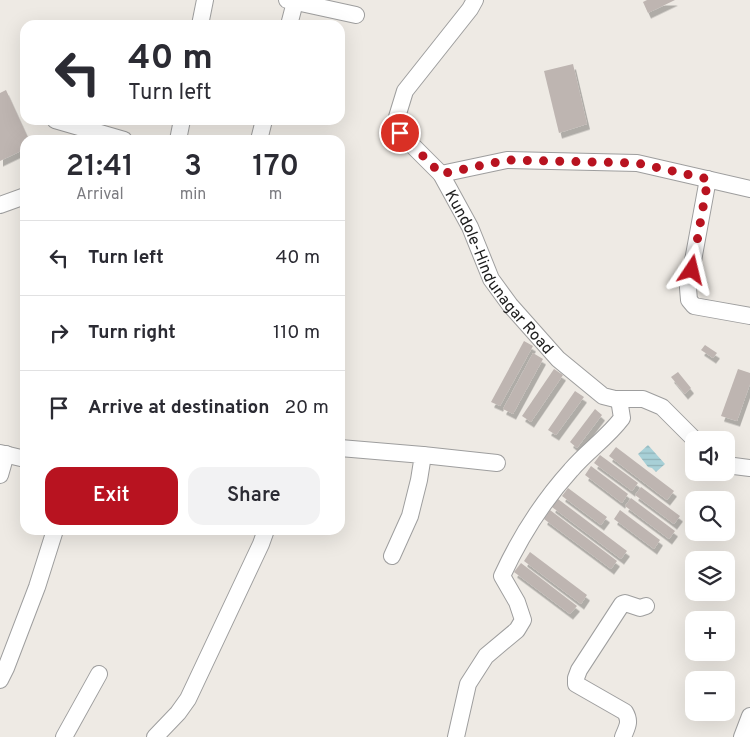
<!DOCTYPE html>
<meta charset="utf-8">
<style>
:root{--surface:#fff;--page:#f2f2f3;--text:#2b2b33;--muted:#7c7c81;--line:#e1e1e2;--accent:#b81320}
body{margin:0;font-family:Overpass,sans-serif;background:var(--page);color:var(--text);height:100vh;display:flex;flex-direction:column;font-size:19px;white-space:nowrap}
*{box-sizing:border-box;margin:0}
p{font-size:16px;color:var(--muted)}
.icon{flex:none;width:28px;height:28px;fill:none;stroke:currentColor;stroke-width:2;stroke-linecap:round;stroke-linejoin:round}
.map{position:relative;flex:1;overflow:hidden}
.details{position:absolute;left:20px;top:135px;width:325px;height:400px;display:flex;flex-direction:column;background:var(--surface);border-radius:15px;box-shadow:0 5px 20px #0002}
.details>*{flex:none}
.top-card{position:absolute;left:20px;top:20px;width:325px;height:105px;border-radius:15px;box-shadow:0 5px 20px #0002;background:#fff;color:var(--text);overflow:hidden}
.tools{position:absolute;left:685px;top:431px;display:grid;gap:10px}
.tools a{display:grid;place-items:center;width:50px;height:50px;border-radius:10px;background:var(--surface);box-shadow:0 5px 20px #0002;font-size:25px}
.pin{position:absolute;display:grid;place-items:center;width:42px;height:42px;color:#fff;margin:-21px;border:2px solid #fff;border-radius:50%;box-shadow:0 1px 5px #0007}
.me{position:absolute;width:55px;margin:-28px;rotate:10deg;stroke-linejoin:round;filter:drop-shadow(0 0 4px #0008)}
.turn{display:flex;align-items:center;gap:18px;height:105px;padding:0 25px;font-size:22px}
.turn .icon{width:65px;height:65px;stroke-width:2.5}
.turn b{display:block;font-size:35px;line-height:42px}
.eta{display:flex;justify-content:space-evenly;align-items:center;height:85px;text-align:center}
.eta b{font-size:30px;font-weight:600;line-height:35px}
.cta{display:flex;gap:10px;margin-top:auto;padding:10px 25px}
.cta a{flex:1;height:58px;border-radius:15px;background:var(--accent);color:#fff;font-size:20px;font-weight:600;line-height:58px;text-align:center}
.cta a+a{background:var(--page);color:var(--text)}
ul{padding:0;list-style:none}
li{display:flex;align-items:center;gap:15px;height:75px;padding:0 25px;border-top:1px solid var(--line)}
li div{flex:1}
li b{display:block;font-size:19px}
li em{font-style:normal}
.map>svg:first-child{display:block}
</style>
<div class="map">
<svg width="750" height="737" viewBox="0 0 750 737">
<defs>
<pattern id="water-rules" width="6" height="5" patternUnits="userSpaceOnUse" patternTransform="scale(1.25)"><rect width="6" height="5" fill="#a8d0d7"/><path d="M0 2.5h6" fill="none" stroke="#90b2b8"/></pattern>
<filter id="shadow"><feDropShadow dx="3" dy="5.5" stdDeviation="0" flood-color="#0004"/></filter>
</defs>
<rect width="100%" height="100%" fill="#eeeae4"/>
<polygon fill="url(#water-rules)" points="648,445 665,464 656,472 652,468 648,467 638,454"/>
<g fill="#beb5b1" filter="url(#shadow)">
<polygon points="647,0 675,0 648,13 643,2"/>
<polygon points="573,64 587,124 559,133 544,71"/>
<polygon points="6,90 29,140 25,140 25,149 0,161 0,93"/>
<polygon points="524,341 533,346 500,406 491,402"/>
<polygon points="705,345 717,353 713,358 701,350"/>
<polygon points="533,353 543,359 513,414 503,409"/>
<polygon points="554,369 563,375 531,422 522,416"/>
<polygon points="738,369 750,373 750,384 737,421 721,416"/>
<polygon points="678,372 691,388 685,394 671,377"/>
<polygon points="575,391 584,397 556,435 548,430"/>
<polygon points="595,409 602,415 577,448 570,442"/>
<polygon points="616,447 674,491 667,500 609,456"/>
<polygon points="600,455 638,483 632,491 594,463"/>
<polygon points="591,466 628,494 622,503 585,475"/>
<polygon points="641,487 680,516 674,524 635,495"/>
<polygon points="568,488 607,517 601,525 562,496"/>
<polygon points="631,498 675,531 669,539 625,506"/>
<polygon points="558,499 627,551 621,559 552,507"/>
<polygon points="550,510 617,561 611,569 544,519"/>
<polygon points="620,510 660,540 654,549 614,519"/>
<polygon points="530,552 587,595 581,604 524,561"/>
<polygon points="521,563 577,606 570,614 514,572"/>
</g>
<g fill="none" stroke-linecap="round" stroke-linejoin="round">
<defs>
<g id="minor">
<polyline points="287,0 356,15"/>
<path id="s1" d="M475,0l-5,9 -65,82 -8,26 3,16 41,41 29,53 21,52 19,26 48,54 45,37 12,3h28l19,8 33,33"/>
<polyline points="200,25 205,0"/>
<polyline points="289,25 295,2"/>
<polyline points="55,120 124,140"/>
<polyline points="178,140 182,120"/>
<polyline points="259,140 264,120"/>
<polyline points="441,174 507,160 637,163 750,189"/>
<polyline points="708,179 688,288 689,300 694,306 750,316"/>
<polyline points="0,205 25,196"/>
<polyline points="340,448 423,455 419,480 410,516 392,556"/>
<polyline points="0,453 25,459"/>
<polyline points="423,455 497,463"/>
<polyline points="726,465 750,468"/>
<polyline points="0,475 6,454"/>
<polyline points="0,680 6,668 37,587 55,530"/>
<polyline points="64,737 99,674"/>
<polyline points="155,737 178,713 188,699 261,544 266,530"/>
<path d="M456,737l12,-53 18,-28 31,-26 6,-10 -6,-18 -15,-26c18,-39 40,-74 69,-106 16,-19 36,-32 51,-52l-3,-19"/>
<path d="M623,737c4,-10 8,-15 2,-25l-49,-28v-6l3,-8 43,-66 3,-1 15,5 6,-2"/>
<polyline points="742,737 750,716"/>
</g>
</defs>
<use href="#minor" stroke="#9e9e9e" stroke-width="18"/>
<use href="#minor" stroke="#fff" stroke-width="16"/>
</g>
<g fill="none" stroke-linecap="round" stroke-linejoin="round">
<polyline stroke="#b81320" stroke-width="9" stroke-dasharray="0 16.2" points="400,133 441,174 507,160 637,163 708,179 692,270"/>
</g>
<g text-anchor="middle" stroke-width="4.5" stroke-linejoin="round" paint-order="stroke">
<g font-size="16" fill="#1d1d1d" stroke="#fff">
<text dy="6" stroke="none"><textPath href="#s1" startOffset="331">Kundole-Hindunagar Road</textPath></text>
</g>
</g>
</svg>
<div class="tools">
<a><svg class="icon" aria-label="sound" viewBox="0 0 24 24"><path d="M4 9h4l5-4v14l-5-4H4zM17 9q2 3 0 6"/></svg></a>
<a><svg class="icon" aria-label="search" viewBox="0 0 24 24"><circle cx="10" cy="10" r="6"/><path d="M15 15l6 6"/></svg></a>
<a><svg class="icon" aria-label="layers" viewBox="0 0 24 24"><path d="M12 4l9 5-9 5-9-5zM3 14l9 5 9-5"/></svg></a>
<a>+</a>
<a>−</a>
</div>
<div class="pin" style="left:400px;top:133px;background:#d93025"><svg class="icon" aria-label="arrive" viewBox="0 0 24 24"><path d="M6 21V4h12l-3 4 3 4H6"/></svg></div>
<svg class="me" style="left:692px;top:270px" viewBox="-20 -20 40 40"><path d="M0-17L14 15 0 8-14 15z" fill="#b81320" stroke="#fff" stroke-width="4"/></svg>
<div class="top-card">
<div class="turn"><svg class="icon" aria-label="left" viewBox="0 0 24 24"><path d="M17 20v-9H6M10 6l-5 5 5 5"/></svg><div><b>40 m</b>Turn left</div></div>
</div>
<section class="details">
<div class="eta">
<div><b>21:41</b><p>Arrival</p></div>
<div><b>3</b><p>min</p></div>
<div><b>170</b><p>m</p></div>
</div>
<ul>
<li><svg class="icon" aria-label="left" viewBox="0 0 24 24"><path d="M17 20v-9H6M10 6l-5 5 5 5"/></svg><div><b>Turn left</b></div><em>40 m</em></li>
<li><svg class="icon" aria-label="right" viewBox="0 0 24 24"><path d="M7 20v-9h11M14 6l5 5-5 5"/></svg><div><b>Turn right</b></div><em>110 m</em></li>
<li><svg class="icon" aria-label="arrive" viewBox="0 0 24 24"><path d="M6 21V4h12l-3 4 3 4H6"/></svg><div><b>Arrive at destination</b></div><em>20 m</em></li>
</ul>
<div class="cta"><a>Exit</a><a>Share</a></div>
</section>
</div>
